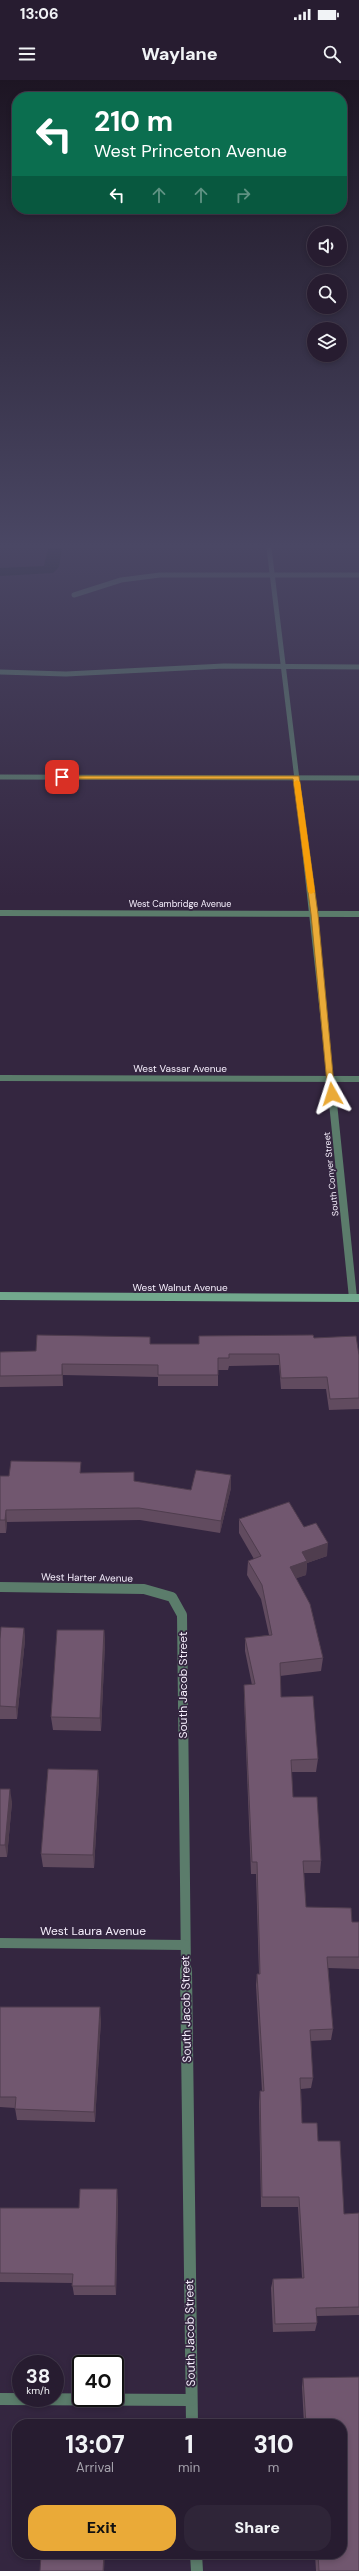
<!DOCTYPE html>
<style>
:root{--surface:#271c30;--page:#2f2538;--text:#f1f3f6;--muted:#a4a1ab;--line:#433a4c;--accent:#eaaa38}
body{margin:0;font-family:"DM Sans",sans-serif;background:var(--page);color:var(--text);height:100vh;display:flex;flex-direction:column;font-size:15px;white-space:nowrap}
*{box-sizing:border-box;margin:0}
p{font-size:13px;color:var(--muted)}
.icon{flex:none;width:22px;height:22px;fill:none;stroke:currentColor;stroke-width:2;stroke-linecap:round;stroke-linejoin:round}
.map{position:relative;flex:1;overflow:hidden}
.details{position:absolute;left:12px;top:2339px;width:335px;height:140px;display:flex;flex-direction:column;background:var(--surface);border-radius:16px;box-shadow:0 2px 6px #0003,0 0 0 1px var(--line)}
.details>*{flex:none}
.top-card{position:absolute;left:12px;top:12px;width:335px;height:122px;border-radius:16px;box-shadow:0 2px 6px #0003,0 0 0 1px var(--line);background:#0b6e4f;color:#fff;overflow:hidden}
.tools{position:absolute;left:307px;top:146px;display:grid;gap:8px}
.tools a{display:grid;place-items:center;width:40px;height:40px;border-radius:50%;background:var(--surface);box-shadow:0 2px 6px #0003,0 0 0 1px var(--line);font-size:20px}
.speed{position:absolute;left:12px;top:2275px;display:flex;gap:8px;font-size:20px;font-weight:700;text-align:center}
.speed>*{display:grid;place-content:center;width:52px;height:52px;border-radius:50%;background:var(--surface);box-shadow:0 2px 6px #0003,0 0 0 1px var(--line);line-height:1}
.speed small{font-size:10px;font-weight:400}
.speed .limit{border:2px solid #111;border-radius:6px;background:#fff;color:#111}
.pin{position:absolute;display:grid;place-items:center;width:34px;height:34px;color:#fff;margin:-17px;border-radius:8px;box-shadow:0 2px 6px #0006}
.me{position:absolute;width:44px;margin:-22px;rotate:354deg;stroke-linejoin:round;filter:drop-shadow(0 0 3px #0008)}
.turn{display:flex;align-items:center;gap:14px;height:84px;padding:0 16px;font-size:18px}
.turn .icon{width:52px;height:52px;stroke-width:2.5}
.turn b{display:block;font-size:28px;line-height:34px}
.lanes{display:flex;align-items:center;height:38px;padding:0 16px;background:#0003;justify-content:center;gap:20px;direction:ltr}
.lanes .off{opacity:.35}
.eta{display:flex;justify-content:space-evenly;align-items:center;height:68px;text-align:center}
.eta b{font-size:24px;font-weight:800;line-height:28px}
.action{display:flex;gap:8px;margin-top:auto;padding:8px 16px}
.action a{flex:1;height:46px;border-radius:16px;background:var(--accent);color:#111;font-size:16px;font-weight:800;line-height:46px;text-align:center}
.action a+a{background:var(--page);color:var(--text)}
.status{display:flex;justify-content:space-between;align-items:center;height:28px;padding:0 20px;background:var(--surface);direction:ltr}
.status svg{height:11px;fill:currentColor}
header{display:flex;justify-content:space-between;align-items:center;height:52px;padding:0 16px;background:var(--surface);font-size:18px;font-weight:800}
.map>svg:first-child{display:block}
</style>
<div class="status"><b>13:06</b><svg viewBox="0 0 49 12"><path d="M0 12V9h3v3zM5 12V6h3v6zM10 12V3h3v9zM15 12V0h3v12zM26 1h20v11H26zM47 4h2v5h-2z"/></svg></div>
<header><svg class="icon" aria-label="menu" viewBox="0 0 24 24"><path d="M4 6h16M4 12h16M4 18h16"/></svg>Waylane<svg class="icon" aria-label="search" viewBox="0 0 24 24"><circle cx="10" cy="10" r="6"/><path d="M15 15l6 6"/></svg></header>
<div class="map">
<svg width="359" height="2491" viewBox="0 0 359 2491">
<rect width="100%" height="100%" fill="#342640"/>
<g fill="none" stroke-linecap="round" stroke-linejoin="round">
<polygon fill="#091818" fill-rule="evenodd" points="48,468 62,468 59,487 53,493 0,496 0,488 44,486"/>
<g stroke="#5b7c6b" stroke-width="5">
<polyline points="74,515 121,500 160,495 359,495"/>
<polyline points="0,592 66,594 224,586 359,587"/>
<polyline points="0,697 359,698"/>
</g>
<g stroke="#5b7c6b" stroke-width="6">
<polyline points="0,833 359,834"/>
<polyline points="0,998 359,999"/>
</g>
<g stroke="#5b7c6b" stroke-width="10">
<polyline points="0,1507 144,1509 172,1517 182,1535 186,1891"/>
<polyline points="0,1863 185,1865"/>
</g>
<g stroke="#5b7c6b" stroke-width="12">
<polyline points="186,1890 192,2344"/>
<polyline points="0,2319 191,2320"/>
<polyline points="196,2474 197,2491"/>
</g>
<polyline stroke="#5b7c6b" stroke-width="5" points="269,468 299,716"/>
<polyline stroke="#5b7c6b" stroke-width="6" points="299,715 333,1024"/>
<polyline stroke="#5b7c6b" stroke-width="8" points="333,1023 353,1218"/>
<polyline stroke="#72a88d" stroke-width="8" points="0,1216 359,1218"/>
</g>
<g fill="#614b5f">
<polygon points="150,1257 150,1264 199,1264 314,1258 359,1275 359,1329 329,1330 326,1309 281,1309 279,1285 229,1286 228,1290 218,1290 218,1306 158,1306 158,1297 63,1295 63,1306 0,1307 0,1272 36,1271"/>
<polygon points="81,1393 191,1410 231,1395 231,1408 220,1453 140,1440 7,1442 6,1453 0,1453 0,1396 9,1396"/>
<polygon points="239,1439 304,1447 327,1476 307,1483 306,1495 296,1498 323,1578 321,1591 280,1596 281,1617 318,1679 316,1692 291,1692 293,1717 321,1781 320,1793 304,1793 306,1827 352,1842 359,1842 359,1889 328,1888 333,1949 331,1960 310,1961 313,1998 311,2008 301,2009 302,2043 318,2061 344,2134 359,2133 359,2235 317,2236 317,2243 315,2251 273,2252 271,2208 273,2199 302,2198 298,2127 261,2127 259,2022 260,2011 262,2011 256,1905 257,1894 259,1894 256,1794 251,1794 244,1618 244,1605 252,1605 245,1571 245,1558 269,1555 261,1519 247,1495 248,1481 254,1479 239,1453"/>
<polygon points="24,1548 25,1560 17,1639 0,1639 0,1559"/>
<polygon points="104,1550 105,1563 101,1651 53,1650 51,1637"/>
<polygon points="98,1690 99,1703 94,1788 43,1787 41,1774"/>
<polygon points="0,1709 12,1722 7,1777 0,1777"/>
<polygon points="0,1927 101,1939 95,2042 17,2040 15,2028 0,2027"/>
<polygon points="118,2119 116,2215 74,2215 72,2203 0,2202 0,2128 79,2128"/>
<polygon points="359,2297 359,2491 316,2491 315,2474 342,2474 342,2344 304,2344 302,2307 303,2298"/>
</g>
<g fill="#4f3d4e">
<polygon points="62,1284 63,1295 63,1306 62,1295"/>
<polygon points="231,1395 231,1408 220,1453 221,1441"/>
<polygon points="6,1430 7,1442 6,1453 5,1440"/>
<polygon points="328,1463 327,1476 307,1483 306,1495 289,1501 290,1487 302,1472"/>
<polygon points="24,1548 25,1560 17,1639 16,1627"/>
<polygon points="104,1550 105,1563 101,1651 100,1638"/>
<polygon points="98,1690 99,1703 94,1788 93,1775"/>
<polygon points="10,1709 12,1722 7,1777 5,1765"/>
<polygon points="100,1927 101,1939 95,2042 94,2032"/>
<polygon points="117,2109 118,2119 116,2215 115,2206"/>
<polygon points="104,2474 105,2474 104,2491 103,2491"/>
</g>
<g fill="#71576f" stroke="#4f3d4e">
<polygon points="37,1255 150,1257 150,1264 199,1264 199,1256 313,1255 314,1258 356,1256 359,1275 359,1318 330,1319 327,1297 281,1298 279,1274 229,1274 229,1278 218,1278 218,1295 158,1295 158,1285 62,1284 62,1295 0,1296 0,1272 36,1271"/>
<polygon points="11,1381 81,1382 80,1393 134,1392 134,1401 191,1410 196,1390 231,1395 221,1441 139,1428 6,1430 5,1440 0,1440 0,1396 9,1396"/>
<polygon points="289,1422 304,1447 316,1443 328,1463 302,1472 307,1481 290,1487 310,1524 323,1578 280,1583 281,1617 313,1616 318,1679 291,1680 293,1717 317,1717 321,1781 303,1781 306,1827 351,1828 352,1842 359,1842 359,1877 327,1877 333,1949 310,1950 313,1998 300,1998 302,2043 317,2043 318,2061 340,2061 344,2134 359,2133 359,2227 316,2228 317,2243 275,2244 273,2199 304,2198 299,2117 262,2117 260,2011 264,2011 257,1894 260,1894 257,1782 252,1782 244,1605 255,1604 245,1558 272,1555 262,1505 248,1481 261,1476 239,1439"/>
<polygon points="1,1547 24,1548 16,1627 0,1626 0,1559"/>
<polygon points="57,1550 104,1550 100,1638 51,1637"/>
<polygon points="48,1689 98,1690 93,1775 41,1774"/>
<polygon points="0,1709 10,1709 5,1765 0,1765"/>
<polygon points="0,1927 100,1927 94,2032 15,2029 16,2017 0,2017"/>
<polygon points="80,2109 117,2109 115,2206 72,2206 73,2194 0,2193 0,2128 79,2128"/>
<polygon points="359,2297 359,2491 319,2491 318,2474 342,2474 342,2344 306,2344 303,2298"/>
<polygon points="41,2474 104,2474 103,2491 40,2491"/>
</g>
<linearGradient id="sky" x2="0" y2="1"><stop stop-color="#1d1523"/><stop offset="0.57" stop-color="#4a4764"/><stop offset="1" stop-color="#4a4764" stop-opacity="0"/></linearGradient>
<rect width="359" height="817" fill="url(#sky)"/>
<polygon fill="#eaaa38" stroke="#986e24" points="60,696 299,696 318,834 335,1016 328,1014 311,834 293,699 62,699"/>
<polygon fill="#f59e0b" points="297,700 300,702 315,812 311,814 308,812 294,702"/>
<g text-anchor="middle" stroke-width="3.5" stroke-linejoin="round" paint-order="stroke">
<g font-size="9" fill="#f6effd" stroke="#342640">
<text x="180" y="827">West Cambridge Avenue</text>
<text transform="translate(331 1094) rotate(-96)" y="3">South Conyer Street</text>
</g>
<g font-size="10" fill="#f6effd" stroke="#342640">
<text x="180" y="992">West Vassar Avenue</text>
<text x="180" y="1211">West Walnut Avenue</text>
<text transform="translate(87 1497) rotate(1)" y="4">West Harter Avenue</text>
</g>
<g font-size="12" fill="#f6effd" stroke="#342640">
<text transform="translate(183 1605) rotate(-90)" y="4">South Jacob Street</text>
<text x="93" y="1855">West Laura Avenue</text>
<text transform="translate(186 1929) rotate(-91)" y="4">South Jacob Street</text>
<text transform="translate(190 2253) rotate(-91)" y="4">South Jacob Street</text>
</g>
</g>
</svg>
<div class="tools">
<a><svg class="icon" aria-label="sound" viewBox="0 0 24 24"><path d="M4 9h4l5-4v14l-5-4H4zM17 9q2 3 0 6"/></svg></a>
<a><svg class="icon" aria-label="search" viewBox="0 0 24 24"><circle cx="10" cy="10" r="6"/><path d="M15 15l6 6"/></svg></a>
<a><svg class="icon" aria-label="layers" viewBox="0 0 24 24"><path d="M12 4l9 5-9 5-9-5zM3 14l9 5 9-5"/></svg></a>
</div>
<div class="speed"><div>38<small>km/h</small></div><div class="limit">40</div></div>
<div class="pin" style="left:62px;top:697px;background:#d93025"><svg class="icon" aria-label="arrive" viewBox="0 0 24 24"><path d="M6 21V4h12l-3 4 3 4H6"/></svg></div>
<svg class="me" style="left:332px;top:1014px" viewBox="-20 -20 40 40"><path d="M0-17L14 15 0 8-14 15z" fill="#eaaa38" stroke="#fff" stroke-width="4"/></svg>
<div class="top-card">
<div class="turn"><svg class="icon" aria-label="left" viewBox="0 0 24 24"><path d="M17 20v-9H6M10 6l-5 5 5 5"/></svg><div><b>210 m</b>West Princeton Avenue</div></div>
<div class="lanes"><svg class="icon" aria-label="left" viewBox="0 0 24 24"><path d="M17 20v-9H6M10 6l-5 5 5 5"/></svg><svg class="icon off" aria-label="ahead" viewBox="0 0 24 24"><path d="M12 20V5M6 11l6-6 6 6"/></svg><svg class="icon off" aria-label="ahead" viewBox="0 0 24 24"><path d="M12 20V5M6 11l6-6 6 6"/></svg><svg class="icon off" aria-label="right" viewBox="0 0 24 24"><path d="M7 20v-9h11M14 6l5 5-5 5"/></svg></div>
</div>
<section class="details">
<div class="eta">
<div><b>13:07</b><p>Arrival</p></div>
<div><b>1</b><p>min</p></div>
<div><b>310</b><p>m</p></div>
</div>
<div class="action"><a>Exit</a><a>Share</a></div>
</section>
</div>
